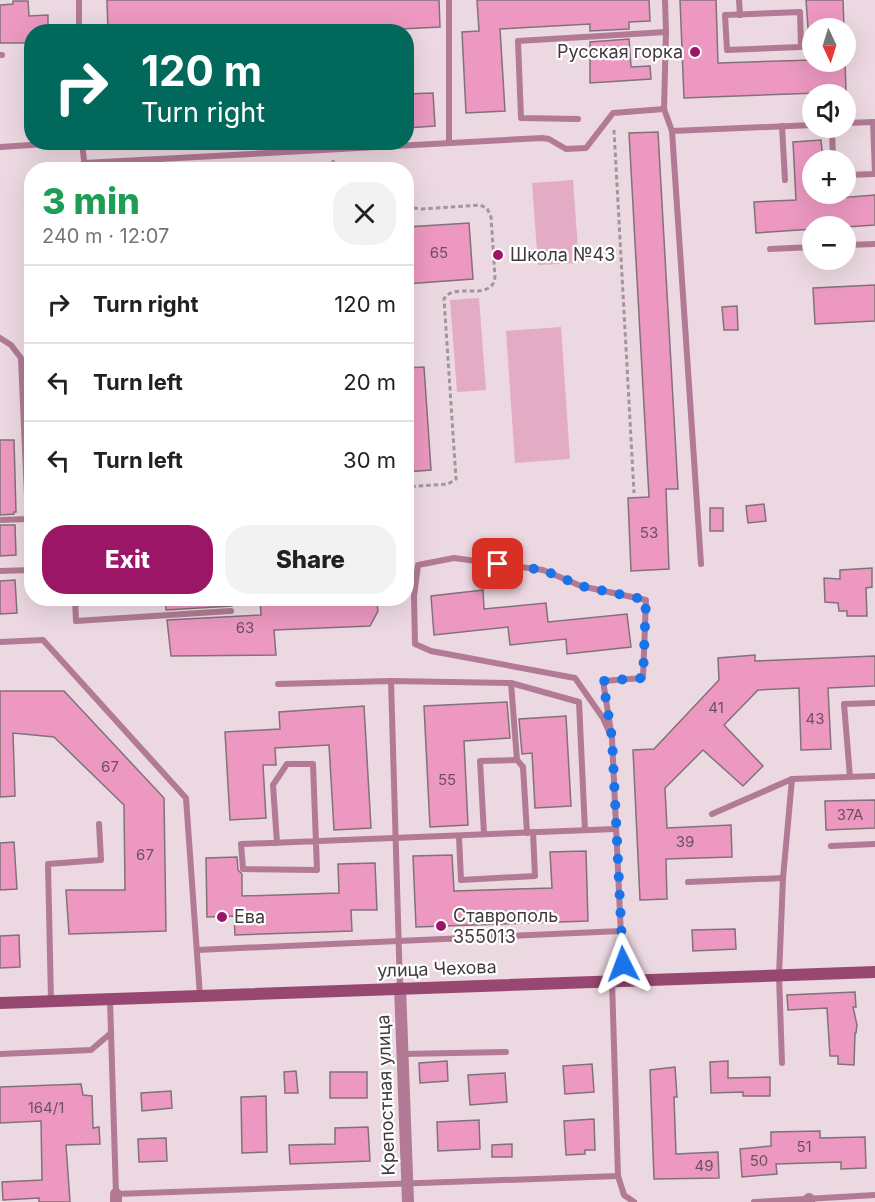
<!DOCTYPE html>
<meta charset="utf-8">
<style>
:root{--surface:#fff;--page:#f2f2f2;--text:#202124;--muted:#757577;--line:#e0e0e0;--accent:#9c1668}
body{margin:0;font-family:Inter,sans-serif;background:var(--page);color:var(--text);height:100vh;display:flex;flex-direction:column;font-size:22px;white-space:nowrap}
*{box-sizing:border-box;margin:0}
p{font-size:20px;color:var(--muted)}
.icon{flex:none;width:33px;height:33px;fill:none;stroke:currentColor;stroke-width:2;stroke-linecap:round;stroke-linejoin:round}
.map{position:relative;flex:1;overflow:hidden}
.side{position:absolute;left:24px;top:162px;width:390px;height:444px;display:flex;flex-direction:column;background:var(--surface);border-radius:24px;box-shadow:0 6px 24px #0002}
.side>*{flex:none}
.guide{position:absolute;left:24px;top:24px;width:390px;height:126px;border-radius:24px;box-shadow:0 6px 24px #0002;background:#00695c;color:#fff;overflow:hidden}
.needle{width:39px;rotate:176deg}
.fabs{position:absolute;left:802px;top:18px;display:grid;gap:12px}
.fabs a{display:grid;place-items:center;width:54px;height:54px;border-radius:50%;background:var(--surface);box-shadow:0 6px 24px #0002;font-size:30px}
.pin{position:absolute;display:grid;place-items:center;width:51px;height:51px;color:#fff;margin:-26px;border-radius:12px;box-shadow:0 3px 9px #0006}
.me{position:absolute;width:66px;margin:-33px;rotate:357deg;stroke-linejoin:round;filter:drop-shadow(0 0 4px #0008)}
.turn{display:flex;align-items:center;gap:21px;height:126px;padding:0 18px;font-size:27px}
.turn .icon{width:78px;height:78px;stroke-width:2.5}
.turn b{display:block;font-size:42px;line-height:51px}
.round{display:grid;place-items:center;flex:none;width:63px;height:63px;border-radius:24px;background:var(--page)}
.headline{display:flex;align-items:center;justify-content:space-between;height:102px;padding:0 18px}
h1{font-size:36px;font-weight:800;line-height:45px;color:#1e9e55}
.cta{display:flex;gap:12px;margin-top:auto;padding:12px 18px}
.cta a{flex:1;height:69px;border-radius:24px;background:var(--accent);color:#fff;font-size:24px;font-weight:800;line-height:69px;text-align:center}
.cta a+a{background:var(--page);color:var(--text)}
ul{padding:0;list-style:none}
li{display:flex;align-items:center;gap:18px;height:78px;padding:0 18px;border-top:2px solid var(--line)}
li div{flex:1}
li b{display:block;font-size:22px}
li em{font-style:normal}
.map>svg:first-child{display:block}
</style>
<div class="map">
<svg width="875" height="1202" viewBox="0 0 875 1202">
<rect width="100%" height="100%" fill="#ecd8e1"/>
<g fill="#e4abc4">
<polygon points="573,180 579,263 538,265 532,183"/>
<polygon points="479,298 486,390 457,392 450,300"/>
<polygon points="561,327 570,459 515,463 506,331"/>
</g>
<g fill="#ec98c0" stroke="#827178" stroke-width="1.5">
<polygon points="107,0 439,0 440,27 341,32 108,32"/>
<polygon points="477,0 649,0 650,21 629,22 629,29 590,31 590,24 500,29 505,111 466,113 462,32 479,31"/>
<polygon points="680,0 716,0 718,63 813,60 813,62 845,62 846,92 684,98"/>
<polygon points="806,0 843,0 844,28 808,28"/>
<polygon points="13,1 28,1 29,16 48,15 48,32 32,32 32,43 0,43 0,5 13,4"/>
<polygon points="629,39 631,67 650,66 651,79 590,83 590,42"/>
<polygon points="433,93 435,126 406,128 406,94"/>
<polygon points="658,132 678,489 666,489 669,569 631,571 628,498 649,497 629,133"/>
<polygon points="821,140 823,160 813,160 813,194 824,194 825,199 875,195 875,225 846,227 813,226 813,229 756,233 754,202 796,200 793,142"/>
<polygon points="469,223 473,279 406,284 406,227"/>
<polygon points="875,285 875,321 815,324 813,288"/>
<polygon points="737,306 738,330 724,330 722,307"/>
<polygon points="424,367 431,470 406,472 406,368"/>
<polygon points="0,440 14,440 16,512 14,512 14,514 0,515"/>
<polygon points="764,504 766,521 748,523 746,506"/>
<rect x="710" y="508" width="13" height="23"/>
<polygon points="0,525 15,525 16,555 0,556"/>
<polygon points="872,568 872,587 866,588 867,616 847,616 847,611 839,611 838,603 825,602 824,578 840,579 840,570"/>
<polygon points="15,580 17,613 0,614 0,581"/>
<polygon points="483,590 484,609 546,603 548,622 627,614 631,647 567,654 566,639 510,645 508,627 434,635 431,596"/>
<polygon points="165,598 232,598 232,606 166,610"/>
<polygon points="260,598 376,598 378,611 370,626 274,630 276,655 171,656 167,620 261,615"/>
<polygon points="755,655 755,661 875,656 875,686 828,688 831,749 801,750 799,688 758,690 724,725 763,766 743,786 703,750 665,788 667,828 731,825 732,857 666,859 667,899 640,900 633,750 654,749 719,680 718,658"/>
<polygon points="0,691 64,691 164,798 166,931 69,934 66,890 125,890 124,805 54,737 13,733 15,796 0,797"/>
<polygon points="507,702 510,738 464,741 468,825 430,827 424,706"/>
<polygon points="364,706 371,828 334,830 329,745 275,748 276,765 263,765 266,818 230,820 225,732 280,729 279,712"/>
<polygon points="566,716 571,806 535,808 532,753 522,754 519,719"/>
<polygon points="875,800 875,828 826,830 825,801"/>
<polygon points="14,842 17,889 0,890 0,843"/>
<polygon points="586,851 588,921 416,927 413,856 452,855 454,891 552,888 550,852"/>
<polygon points="237,857 238,870 242,874 242,896 339,893 338,864 375,863 377,910 351,910 352,931 235,935 234,916 207,917 206,858"/>
<polygon points="735,929 736,949 693,951 692,930"/>
<polygon points="19,935 20,967 0,968 0,936"/>
<polygon points="855,992 856,1007 853,1007 857,1025 856,1033 855,1033 854,1065 838,1064 838,1056 830,1056 827,1008 788,1010 787,995"/>
<polygon points="447,1061 448,1081 420,1083 419,1063"/>
<polygon points="728,1061 728,1078 770,1077 770,1096 743,1096 743,1092 711,1093 710,1062"/>
<polygon points="592,1064 594,1092 565,1094 563,1066"/>
<polygon points="675,1067 677,1097 674,1097 676,1154 718,1152 719,1178 654,1179 650,1070"/>
<polygon points="296,1071 298,1093 285,1093 284,1072"/>
<rect x="330" y="1072" width="37" height="26"/>
<polygon points="505,1073 507,1102 470,1105 468,1075"/>
<polygon points="81,1084 83,1095 92,1096 93,1128 99,1127 100,1144 66,1145 70,1202 39,1202 39,1198 3,1200 2,1182 42,1180 41,1121 0,1123 0,1087"/>
<polygon points="171,1091 172,1108 142,1111 141,1093"/>
<polygon points="266,1096 267,1152 242,1153 241,1097"/>
<polygon points="594,1119 595,1150 585,1150 585,1154 566,1155 564,1121"/>
<polygon points="479,1120 480,1149 438,1151 437,1122"/>
<polygon points="368,1127 370,1161 290,1164 289,1145 335,1144 335,1128"/>
<polygon points="820,1131 820,1138 865,1137 866,1168 841,1169 841,1162 776,1164 777,1174 742,1177 740,1149 771,1146 771,1132"/>
<polygon points="166,1138 167,1161 139,1162 138,1139"/>
<polygon points="512,1144 512,1157 492,1157 492,1145"/>
</g>
<g fill="none" stroke-linecap="round" stroke-linejoin="round">
<g stroke="#a4959c" stroke-width="3" stroke-dasharray="4.5 3" stroke-linecap="butt">
<polyline points="614,130 634,493"/>
<polyline points="333,160 334,170"/>
<path d="M406,207l16,2 58,-4 7,3 4,9 4,60c-3,26 -41,4 -51,22l12,180 -8,5 -42,3"/>
</g>
<g stroke="#b27a94" stroke-width="6">
<polyline points="665,0 666,32 664,109 672,131 813,125"/>
<polyline points="739,0 740,15"/>
<polygon points="800,12 801,47 727,50 725,15"/>
<polyline points="79,32 79,0"/>
<polyline points="0,55 2,55"/>
<polyline points="578,119 521,118 518,41 666,32"/>
<polyline points="846,123 874,122"/>
<polyline points="782,126 785,180"/>
<polyline points="832,128 833,160"/>
<polyline points="672,131 701,564"/>
<polyline points="82,142 85,170"/>
<polyline points="449,143 449,0"/>
<polyline points="0,147 77,142"/>
<polyline points="159,159 542,138 549,139 566,149 586,148 613,113 664,109"/>
<polyline points="84,163 159,159 160,170"/>
<polyline points="846,175 875,174 873,122"/>
<polyline points="846,245 875,244"/>
<polyline points="770,249 813,247"/>
<polyline points="0,338 11,345 21,358 28,519 0,520"/>
<polyline points="0,571 32,570"/>
<polyline points="75,598 76,621 231,611"/>
<polyline points="0,642 43,640 186,798 200,996"/>
<polyline points="391,681 400,987"/>
<polyline points="511,683 517,760 523,767 527,833"/>
<polyline points="278,684 391,681 511,683 579,702 585,830"/>
<polyline points="612,738 603,681 643,678 646,600 581,586 543,570 454,558 418,565 414,596 415,644 431,651 575,678 603,718 612,738 623,980"/>
<polyline points="850,777 844,704 875,703"/>
<polyline points="712,814 792,779 875,776"/>
<polyline points="484,834 480,761 517,760"/>
<polyline points="459,837 461,880 535,876 533,832"/>
<path d="M277,843l-4,-58 14,-21h26l4,106 -74,-1 -2,-25c125,-4 250,-10 374,-15"/>
<polyline points="831,846 875,844"/>
<polyline points="688,882 783,878"/>
<polyline points="197,950 621,931"/>
<polyline points="110,1000 116,1194 618,1176 612,981"/>
<polyline points="51,1001 48,864 101,860 99,824"/>
<polyline points="0,1054 91,1050 111,1033"/>
<polyline points="403,1054 506,1052"/>
<polyline points="782,1063 779,976 783,878 792,779"/>
<polyline points="618,1176 624,1195 634,1202"/>
<polyline points="754,1202 875,1195"/>
</g>
<g stroke="#b27a94" stroke-width="12">
<polyline points="400,987 408,1202"/>
<polyline points="116,1194 116,1202"/>
<polyline points="809,1199 809,1202"/>
</g>
<polyline stroke="#974870" stroke-width="12" points="0,1003 875,972"/>
</g>
<g fill="none" stroke-linecap="round" stroke-linejoin="round">
<polyline stroke="#1a73e8" stroke-width="10" stroke-dasharray="0 18" points="498,564 543,570 581,586 646,600 643,678 603,681 612,738 623,964"/>
</g>
<g fill="#9c1668" stroke="#fff" stroke-width="2">
<circle cx="695" cy="52" r="6"/>
<circle cx="498" cy="255" r="6"/>
<circle cx="222" cy="917" r="6"/>
<circle cx="441" cy="926" r="6"/>
</g>
<g text-anchor="middle" stroke-width="4.5" stroke-linejoin="round" paint-order="stroke">
<g font-size="15" fill="#6c515e">
<text x="439" y="258">65</text>
<text x="649" y="538">53</text>
<text x="245" y="633">63</text>
<text x="716" y="713">41</text>
<text x="815" y="724">43</text>
<text x="110" y="772">67</text>
<text x="447" y="785">55</text>
<text x="850" y="820">37А</text>
<text x="685" y="847">39</text>
<text x="145" y="860">67</text>
<text x="46" y="1113">164/1</text>
<text x="804" y="1152">51</text>
<text x="759" y="1166">50</text>
<text x="704" y="1171">49</text>
</g>
<g font-size="18" fill="#41393d" stroke="#fff" text-anchor="start">
<text x="683" y="58" text-anchor="end">Русская горка</text>
<text x="510" y="261">Школа №43</text>
<text x="453" y="922">Ставрополь<tspan x="453" dy="21">355013</tspan></text>
<text x="234" y="923">Ева</text>
</g>
<g font-size="18" fill="#41393d" stroke="#fff">
<text transform="translate(437 969) rotate(-2)" y="6">улица Чехова</text>
<text transform="translate(386 1095) rotate(-92)" y="6">Крепостная улица</text>
</g>
</g>
</svg>
<div class="fabs">
<a><svg class="needle" viewBox="-14 -14 28 28"><path d="M0-13l5 13h-10z" fill="#e53935"/><path d="M0 13l5-13h-10z" fill="#757577"/></svg></a>
<a><svg class="icon" aria-label="sound" viewBox="0 0 24 24"><path d="M4 9h4l5-4v14l-5-4H4zM17 9q2 3 0 6"/></svg></a>
<a>+</a>
<a>−</a>
</div>
<div class="pin" style="left:498px;top:564px;background:#d93025"><svg class="icon" aria-label="arrive" viewBox="0 0 24 24"><path d="M6 21V4h12l-3 4 3 4H6"/></svg></div>
<svg class="me" style="left:623px;top:964px" viewBox="-20 -20 40 40"><path d="M0-17L14 15 0 8-14 15z" fill="#1a73e8" stroke="#fff" stroke-width="4"/></svg>
<div class="guide">
<div class="turn"><svg class="icon" aria-label="right" viewBox="0 0 24 24"><path d="M7 20v-9h11M14 6l5 5-5 5"/></svg><div><b>120 m</b>Turn right</div></div>
</div>
<section class="side">
<div class="headline"><div><h1>3 min</h1><p>240 m · 12:07</p></div><a class="round"><svg class="icon" aria-label="close" viewBox="0 0 24 24"><path d="M6 6l12 12M18 6L6 18"/></svg></a></div>
<ul>
<li><svg class="icon" aria-label="right" viewBox="0 0 24 24"><path d="M7 20v-9h11M14 6l5 5-5 5"/></svg><div><b>Turn right</b></div><em>120 m</em></li>
<li><svg class="icon" aria-label="left" viewBox="0 0 24 24"><path d="M17 20v-9H6M10 6l-5 5 5 5"/></svg><div><b>Turn left</b></div><em>20 m</em></li>
<li><svg class="icon" aria-label="left" viewBox="0 0 24 24"><path d="M17 20v-9H6M10 6l-5 5 5 5"/></svg><div><b>Turn left</b></div><em>30 m</em></li>
</ul>
<div class="cta"><a>Exit</a><a>Share</a></div>
</section>
</div>
